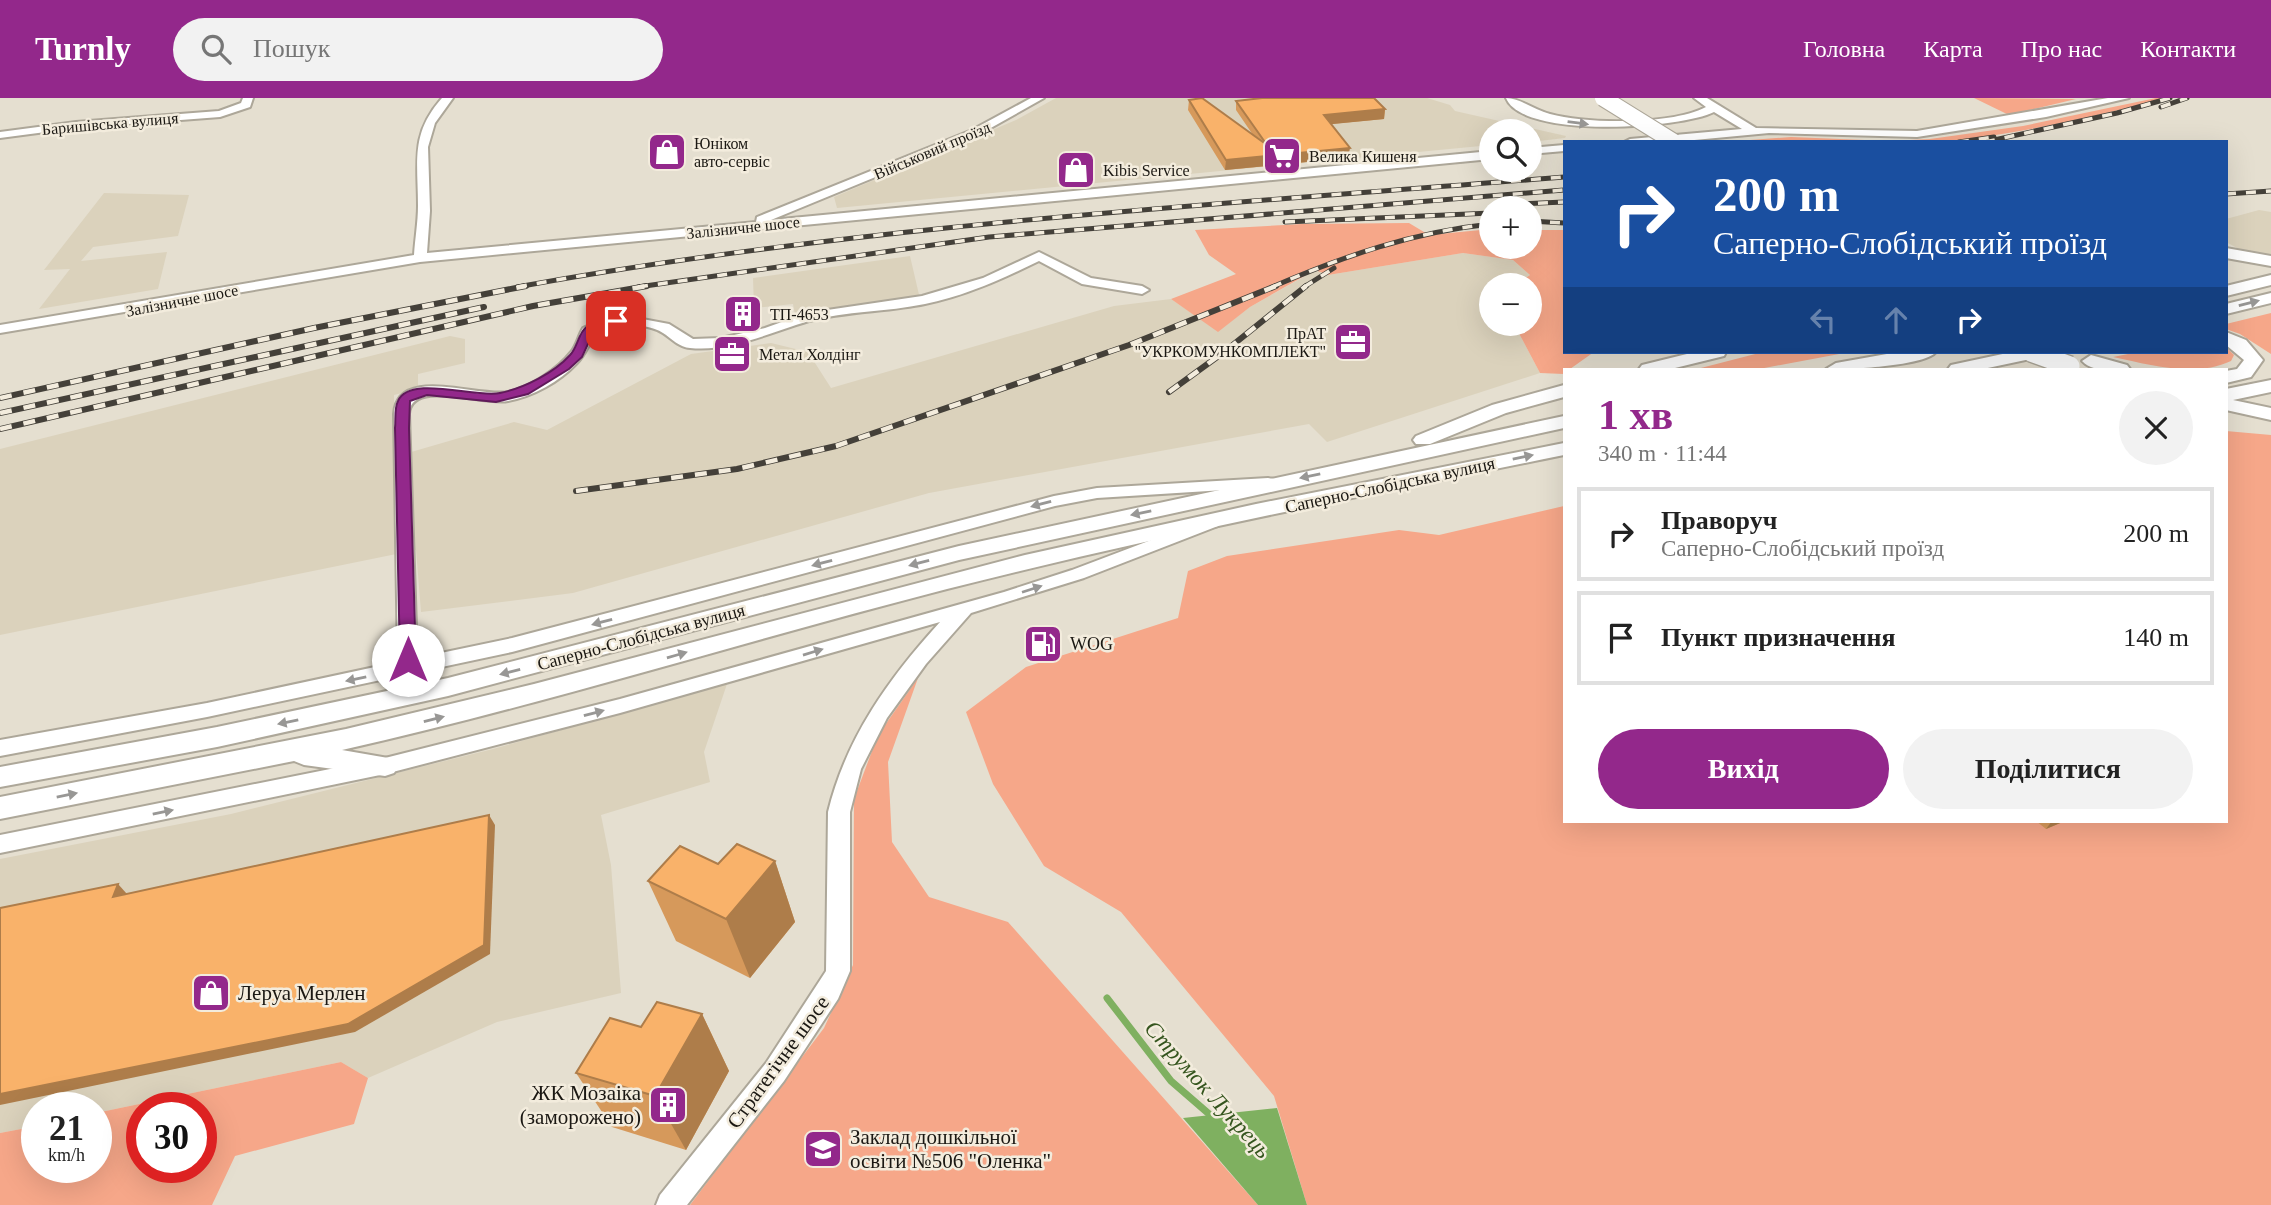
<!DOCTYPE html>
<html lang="uk">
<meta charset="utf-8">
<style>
:root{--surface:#fff;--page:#f2f2f2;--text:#222;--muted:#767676;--line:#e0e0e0;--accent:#93288b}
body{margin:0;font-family:"Times New Roman",serif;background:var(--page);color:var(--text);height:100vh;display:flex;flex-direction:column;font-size:26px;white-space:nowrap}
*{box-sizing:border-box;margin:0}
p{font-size:23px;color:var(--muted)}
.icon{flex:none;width:38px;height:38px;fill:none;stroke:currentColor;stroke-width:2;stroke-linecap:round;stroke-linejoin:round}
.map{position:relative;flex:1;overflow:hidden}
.side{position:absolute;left:1563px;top:270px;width:665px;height:455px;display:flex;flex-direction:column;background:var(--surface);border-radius:0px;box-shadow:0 7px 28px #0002}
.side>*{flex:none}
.hud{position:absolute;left:1563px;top:42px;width:665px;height:214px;border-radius:0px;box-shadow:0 7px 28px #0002;background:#1a4fa0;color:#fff;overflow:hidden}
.fabs{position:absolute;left:1479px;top:21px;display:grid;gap:14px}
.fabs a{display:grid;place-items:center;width:63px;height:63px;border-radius:50%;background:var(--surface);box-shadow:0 7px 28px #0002;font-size:35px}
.speed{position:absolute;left:21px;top:994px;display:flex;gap:14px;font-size:35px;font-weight:700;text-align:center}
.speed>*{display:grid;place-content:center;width:91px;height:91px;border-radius:50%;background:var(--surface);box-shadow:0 7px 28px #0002;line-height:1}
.speed small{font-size:18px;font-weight:400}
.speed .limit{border:10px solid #d22;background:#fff;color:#111}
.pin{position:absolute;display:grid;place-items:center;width:60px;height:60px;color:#fff;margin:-30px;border-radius:14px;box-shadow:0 4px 10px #0006}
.me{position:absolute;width:77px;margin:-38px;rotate:0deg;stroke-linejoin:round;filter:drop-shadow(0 0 5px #0008)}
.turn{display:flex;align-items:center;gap:24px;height:147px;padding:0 35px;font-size:32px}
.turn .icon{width:91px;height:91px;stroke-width:2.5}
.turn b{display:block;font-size:49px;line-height:60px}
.lanes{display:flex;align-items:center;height:66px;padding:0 35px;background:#0003;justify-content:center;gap:35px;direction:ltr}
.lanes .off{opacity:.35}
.round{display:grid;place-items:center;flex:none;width:74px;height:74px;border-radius:37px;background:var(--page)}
.headline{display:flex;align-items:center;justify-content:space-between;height:119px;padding:0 35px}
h1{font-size:42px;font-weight:600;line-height:52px;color:var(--accent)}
.action{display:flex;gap:14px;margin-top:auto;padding:14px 35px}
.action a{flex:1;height:80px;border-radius:42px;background:var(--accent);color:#fff;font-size:28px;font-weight:600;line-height:80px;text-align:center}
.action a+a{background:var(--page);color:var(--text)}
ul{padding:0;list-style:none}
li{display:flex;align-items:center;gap:21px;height:94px;margin:0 14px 10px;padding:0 21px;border:4px solid var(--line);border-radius:0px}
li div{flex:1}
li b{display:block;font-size:26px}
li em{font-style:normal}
header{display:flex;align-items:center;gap:42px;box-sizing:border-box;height:98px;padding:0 35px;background:var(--accent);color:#fff}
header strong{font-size:33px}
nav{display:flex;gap:38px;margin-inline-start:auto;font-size:24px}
.search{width:490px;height:63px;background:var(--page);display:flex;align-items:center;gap:18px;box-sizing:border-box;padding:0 24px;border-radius:38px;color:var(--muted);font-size:26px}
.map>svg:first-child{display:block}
</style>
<header>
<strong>Turnly</strong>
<div class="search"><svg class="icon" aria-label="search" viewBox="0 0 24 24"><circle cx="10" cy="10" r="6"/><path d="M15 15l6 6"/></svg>Пошук</div>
<nav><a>Головна</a><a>Карта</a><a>Про нас</a><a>Контакти</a></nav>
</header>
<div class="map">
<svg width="2271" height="1107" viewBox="0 0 2271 1107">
<rect width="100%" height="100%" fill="#e5dfd0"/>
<g fill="#dbd2bc">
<polygon points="1056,0 1427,0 1450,7 1455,13 1566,38 1565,40 1530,44 1530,33 1491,33 1491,47 837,110 834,99 1016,22"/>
<polygon points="104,95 189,97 178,138 93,149 81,163 167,154 158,191 39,211 70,171 44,172"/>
<polygon points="2259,112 2271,114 2271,158 2239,151 2226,144 2226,121"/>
<polygon points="1463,155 1513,162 1530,177 1515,187 1491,187 1491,226 1514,226 1540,275 1327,344 1309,326 929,395 573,495 421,514 416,452 0,537 0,351 450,238 465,241 465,265 418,276 418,291 394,297 394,359 514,324 547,332 691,256 771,245 808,254 831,290 1114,208 1171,201 1218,233 1250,209 1316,172 1328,177"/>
<polygon points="910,158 920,201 795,217 793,206 754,210 753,180"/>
<polygon points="727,586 704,654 710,684 601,717 611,767 621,895 497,924 368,980 341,964 96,1015 96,1010 37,1010 37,1028 0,1035 0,761 231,716 493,651"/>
</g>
<g fill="#f6a789" fill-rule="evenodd">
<polygon points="1974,0 2076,1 2009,17"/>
<path d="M2156,0h9c-73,20 -148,36 -223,44h-219l68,-5 98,4 41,-2 93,-13z"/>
<polygon points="1409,125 1429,137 1491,131 1491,149 1530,149 1530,132 1564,132 1564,254 1594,254 1570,271 1564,271 1564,276 1540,275 1514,226 1530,226 1530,187 1515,187 1530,177 1513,162 1463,155 1328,177 1315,172 1250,209 1218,234 1171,201 1236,176 1209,157 1195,132 1302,126"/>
<polygon points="2271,215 2271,256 2240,236 2226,231 2226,226"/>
<path d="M2226,249l8,8 -3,6c-36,17 -80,4 -118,-4l25,-5h88z"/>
<polygon points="1763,254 1850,254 1759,271 1697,271"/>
<polygon points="2226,333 2271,337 2271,1107 1307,1107 1274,998 1121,814 1044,768 993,686 966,614 1026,569 1178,520 1188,473 1227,458 1399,432 1439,437 1564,408 1564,723 2226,723"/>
<polygon points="918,580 888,664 892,744 929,799 1008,824 1258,1107 690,1107 824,930 853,867 854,701 878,637"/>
<path d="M341,964l27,16 -14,46 -119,32 -23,49h-212v-72l37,-7v41h59v-54zM142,1010h59v59h-59z"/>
</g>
<polygon fill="#7fb060" points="1277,1010 1307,1107 1258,1107 1183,1020"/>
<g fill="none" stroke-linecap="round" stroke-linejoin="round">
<polyline stroke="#7fb060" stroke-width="7" points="1107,900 1171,983 1216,1022"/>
<defs>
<g id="minor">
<polygon points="243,0 253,0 250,9 220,19 76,30 0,40 0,34 76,24 219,13 241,5"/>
<path d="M442,0h11l-18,25 -7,24 2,64 -3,42 329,-31 1,-5 215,-87 59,-32h13l-64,36 -209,86 720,-69v8l-1071,103 -420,71v-8l414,-70c1,-16 4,-33 4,-49 0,-45 -8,-72 24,-108z"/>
<path d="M1506,0c14,0 28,12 44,16 37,10 122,11 156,-7l-12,-9h13l49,30 161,3 191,-33h21l-83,19 -129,20 -148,-4 -96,9h-49l6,-3 112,-10 -28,-17c-34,17 -192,27 -208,-14z"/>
<polygon points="1564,47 1564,53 1530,56 1530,50"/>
<path d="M1039,154l52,26 51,8 7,4 -7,4 -60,-10 -43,-23c-37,18 -74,35 -114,43 -38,8 -79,7 -116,17 -38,11 -78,31 -119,27 -10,0 -19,-10 -27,-15 -12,-8 -38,-10 -52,-8 -20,4 -21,26 -34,38 -18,19 -43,33 -69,38 -24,5 -97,-23 -99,13l8,244 95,-20 542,-142 43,-8 171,-10 6,1 2,4 -2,4 -177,11 -42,8 -543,146 -305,65 -207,39v-16l207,-37 191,-41 -4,-248c3,-50 84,-16 114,-22 22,-5 49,-22 63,-40 6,-7 7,-16 12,-24l24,-11 30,1 32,6 24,15 28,-1 44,-10 42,-15 115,-17 61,-18z"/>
<path d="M1212,419l9,5 -3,4 -134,52 -113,35 -45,51 -39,54 -26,51 -11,43v159l-12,28 -54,82 -97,124h-31l4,-10 106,-132 60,-92 2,-159c18,-74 61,-134 112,-190l-320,91 -235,61 -385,79v-18l385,-77 235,-59 384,-107 68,-22z"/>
</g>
<g id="major">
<polygon points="2226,150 2271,158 2271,168 2226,160"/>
<polygon points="2271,177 2271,187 2226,198 2226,188"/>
<polygon points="2271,195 2271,205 2226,216 2226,206"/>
<polygon points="2226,234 2246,242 2263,262 2251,279 2226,285 2226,273 2237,271 2244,262 2226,247"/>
<polygon points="1695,254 1726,254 1724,258 1671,271 1639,271 1642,267"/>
<path d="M1898,254h38c-11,14 -90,18 -110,17l10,-6z"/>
<polygon points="2012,254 2046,254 2044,258 1983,271 1948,271 1951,267"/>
<path d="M2091,257l36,10 3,4c-16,1 -37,4 -48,-8z"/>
<polygon points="2271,282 2271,294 2233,302 2271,310 2271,322 2226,312 2226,291"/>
<polygon points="1564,287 1564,299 1506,315 1430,346 1416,346 1413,342 1416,338 1492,307"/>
<polygon points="1564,318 1564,330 959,462 448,598 217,649 0,689 0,669 217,629 448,580 959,448"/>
<path d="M1564,345v12c-206,42 -413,82 -617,134 -202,52 -401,115 -605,161l52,9 4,7 -4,7 -9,3 -81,-11 -10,-4 -294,58v-22l346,-68 188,-45 491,-129 231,-51z"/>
</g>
</defs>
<use href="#minor" stroke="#ada799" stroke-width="4"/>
<use href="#major" stroke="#ada799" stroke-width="4"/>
<use href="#minor" fill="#fff" fill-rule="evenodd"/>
<use href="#major" fill="#fff" fill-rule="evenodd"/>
<defs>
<g id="rail-far1">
<polyline points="2161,9 2187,0"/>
<polyline points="1959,44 1994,39"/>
<polyline points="1985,44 2117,15 2170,0"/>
<polyline points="2226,96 2271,93"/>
<polyline points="1498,107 1564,104"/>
<polyline points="1530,123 1564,125"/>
<polyline points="1285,124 1491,115"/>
<path d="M517,189c345,-63 698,-82 1047,-110"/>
<polyline points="638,189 989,139 1564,92"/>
<path d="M1272,189c72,-31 141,-55 219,-63"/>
<polyline points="1304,189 1334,170"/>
</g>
<g id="rail">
<polyline points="1169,294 1224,254 1306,188"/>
<polyline points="0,300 314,230 526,188"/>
<polyline points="0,315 484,209"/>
<polyline points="0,331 533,208 647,188"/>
<polyline points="576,393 737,371 836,348 1129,247 1276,188"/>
</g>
</defs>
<use href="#rail-far1" stroke="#444039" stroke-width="5"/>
<use href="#rail" stroke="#444039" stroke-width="6"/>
<use href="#rail-far1" stroke="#f3ecdd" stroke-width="3.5" stroke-dasharray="10" stroke-linecap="butt"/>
<use href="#rail" stroke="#f3ecdd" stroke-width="4.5" stroke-dasharray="12" stroke-linecap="butt"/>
<defs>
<polyline id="major-bridge-far1" points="1603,0 1674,44"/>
<polyline id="major-bridge" points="2031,254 2070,268"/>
</defs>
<use href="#major-bridge-far1" stroke="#ada799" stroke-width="18" stroke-linecap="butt"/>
<use href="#major-bridge" stroke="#ada799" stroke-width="22" stroke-linecap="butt"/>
<use href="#major-bridge-far1" stroke="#fff" stroke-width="16"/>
<use href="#major-bridge" stroke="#fff" stroke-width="19"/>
</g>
<g fill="#d6995b">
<polygon points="1189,2 1253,37 1236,12 1236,3 1385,11 1384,21 1331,26 1348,60 1225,72 1188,12"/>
<polygon points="2036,723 2065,723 2046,731"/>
<polygon points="775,763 795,824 750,880 676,843 648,783 718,766"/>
<polygon points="702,916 729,973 686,1052 612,1029 576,975 641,929"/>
</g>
<g fill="#ae7d4a">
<polygon points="1385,11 1384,21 1323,27 1324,17"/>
<polygon points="1350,50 1348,60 1225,72 1226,62"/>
<polygon points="489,717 495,727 490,856 355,934 0,1007 0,996"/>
<polygon points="2052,723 2065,723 2046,731"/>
<polygon points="775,763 795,824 750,880 726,821"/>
<polygon points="118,786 127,796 113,799"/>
<polygon points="702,916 729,973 686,1052 655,998"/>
</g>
<g fill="#f9b26a" stroke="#ae7d4a" stroke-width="2">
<polygon points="1202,0 1267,47 1236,3 1262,0 1374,0 1385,11 1324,17 1350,50 1226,62 1189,2"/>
<polygon points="489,717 484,847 348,926 0,996 0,810 118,786 113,799"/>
<polygon points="737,746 775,763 726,821 648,783 680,748 718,766"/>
<polygon points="657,904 702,916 655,998 576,975 610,920 641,929"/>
</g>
<defs><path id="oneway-solid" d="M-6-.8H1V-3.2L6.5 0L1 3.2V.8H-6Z" transform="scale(1.75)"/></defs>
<g fill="#989795">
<use href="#oneway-solid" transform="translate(1578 25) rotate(7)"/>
<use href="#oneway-solid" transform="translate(2249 205) rotate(-14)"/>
<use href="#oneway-solid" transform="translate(1523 359) rotate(-12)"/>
<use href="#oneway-solid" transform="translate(1310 378) rotate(168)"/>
<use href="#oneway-solid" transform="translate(1041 406) rotate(165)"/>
<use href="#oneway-solid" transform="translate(1141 415) rotate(168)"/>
<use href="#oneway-solid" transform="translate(822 465) rotate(165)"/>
<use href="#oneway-solid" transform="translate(919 465) rotate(165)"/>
<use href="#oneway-solid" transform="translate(1032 491) rotate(-18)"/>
<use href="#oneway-solid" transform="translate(602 524) rotate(165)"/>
<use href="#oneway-solid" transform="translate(813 554) rotate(-17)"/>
<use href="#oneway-solid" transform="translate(677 557) rotate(-16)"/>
<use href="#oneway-solid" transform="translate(510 574) rotate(166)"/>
<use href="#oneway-solid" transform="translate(356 581) rotate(168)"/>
<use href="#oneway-solid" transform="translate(594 615) rotate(-15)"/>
<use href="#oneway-solid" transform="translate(434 621) rotate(-14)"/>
<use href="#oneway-solid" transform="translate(288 624) rotate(168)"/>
<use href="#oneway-solid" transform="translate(67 697) rotate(-11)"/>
<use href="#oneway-solid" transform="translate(163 714) rotate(-12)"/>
</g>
<path fill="#93288b" stroke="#601a5a" stroke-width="2" d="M616,219l6,4 -2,2 -22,5 -5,5 -11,24 -13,12 -41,25 -32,8 -69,-7 -17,6 -1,27 7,232 -2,4h-12l-2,-4 -5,-232c1,-8 -1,-19 3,-27 12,-27 80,-2 102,-8 24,-5 54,-20 70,-38 5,-5 7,-13 10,-19 6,-15 22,-16 36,-19z"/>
<defs>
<symbol id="shop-square" viewBox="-11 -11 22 22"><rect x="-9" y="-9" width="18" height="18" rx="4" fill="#93288b" stroke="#f3ecdd"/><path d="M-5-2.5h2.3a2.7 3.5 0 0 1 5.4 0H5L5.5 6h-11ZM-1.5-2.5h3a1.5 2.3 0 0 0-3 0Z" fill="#fff"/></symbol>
<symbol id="supermarket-square" viewBox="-11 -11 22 22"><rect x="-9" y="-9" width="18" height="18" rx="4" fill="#93288b" stroke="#f3ecdd"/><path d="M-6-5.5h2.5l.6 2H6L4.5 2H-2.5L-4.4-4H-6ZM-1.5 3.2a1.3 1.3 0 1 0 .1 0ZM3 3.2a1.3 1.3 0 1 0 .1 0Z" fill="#fff"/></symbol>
<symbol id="building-square" viewBox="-11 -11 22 22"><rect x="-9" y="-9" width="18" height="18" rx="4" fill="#93288b" stroke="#f3ecdd"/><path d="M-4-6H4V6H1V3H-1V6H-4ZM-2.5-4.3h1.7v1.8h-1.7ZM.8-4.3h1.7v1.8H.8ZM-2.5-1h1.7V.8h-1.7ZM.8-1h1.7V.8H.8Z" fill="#fff"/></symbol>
<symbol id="office-square" viewBox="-11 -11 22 22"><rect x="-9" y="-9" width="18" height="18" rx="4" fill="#93288b" stroke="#f3ecdd"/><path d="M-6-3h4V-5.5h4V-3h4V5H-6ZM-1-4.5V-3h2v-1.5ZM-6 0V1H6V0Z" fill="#fff"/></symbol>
<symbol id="fuel-square" viewBox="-11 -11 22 22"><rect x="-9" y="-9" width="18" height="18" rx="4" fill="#93288b" stroke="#f3ecdd"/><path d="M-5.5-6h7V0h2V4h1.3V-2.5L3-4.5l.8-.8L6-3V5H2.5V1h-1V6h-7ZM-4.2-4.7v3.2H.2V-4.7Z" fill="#fff"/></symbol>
<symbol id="school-square" viewBox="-11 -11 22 22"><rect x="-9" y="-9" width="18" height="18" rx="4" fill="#93288b" stroke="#f3ecdd"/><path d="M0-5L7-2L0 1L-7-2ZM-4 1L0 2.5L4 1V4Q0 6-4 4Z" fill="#fff"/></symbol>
</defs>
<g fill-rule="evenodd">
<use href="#shop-square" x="645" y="32" width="44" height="44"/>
<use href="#supermarket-square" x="1260" y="36" width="44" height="44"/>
<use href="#shop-square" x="1054" y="50" width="44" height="44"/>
<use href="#building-square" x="721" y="194" width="44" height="44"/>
<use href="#office-square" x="1331" y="222" width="44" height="44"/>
<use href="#office-square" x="710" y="234" width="44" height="44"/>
<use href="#fuel-square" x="1021" y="524" width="44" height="44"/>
<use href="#shop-square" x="189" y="873" width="44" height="44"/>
<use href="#building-square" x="646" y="985" width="44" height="44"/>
<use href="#school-square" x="801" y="1029" width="44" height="44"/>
</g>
<g text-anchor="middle" stroke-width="5" stroke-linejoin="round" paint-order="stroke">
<g font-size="16" fill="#1b1813" stroke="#f3ecdd">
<text transform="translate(110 25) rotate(-5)" y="6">Баришівська вулиця</text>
<text transform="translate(932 52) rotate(-23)" y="6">Військовий проїзд</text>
<text transform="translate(743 129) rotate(-6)" y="6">Залізничне шосе</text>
<text transform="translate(182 202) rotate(-11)" y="6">Залізничне шосе</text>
</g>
<g font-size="16" fill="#1b1813" stroke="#f3ecdd" text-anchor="start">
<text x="694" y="51">Юніком<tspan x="694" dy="18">авто-сервіс</tspan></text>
<text x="1309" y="64">Велика Кишеня</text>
<text x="1103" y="78">Kibis Service</text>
<text x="770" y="222">ТП-4653</text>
<text x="1326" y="241" text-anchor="end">ПрАТ<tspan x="1326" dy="18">"УКРКОМУНКОМПЛЕКТ"</tspan></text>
<text x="759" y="262">Метал Холдінг</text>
</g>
<g font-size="18" fill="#1b1813" stroke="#f3ecdd">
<text transform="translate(1390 387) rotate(-12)" y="6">Саперно-Слобідська вулиця</text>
<text transform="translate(641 539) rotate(-15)" y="6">Саперно-Слобідська вулиця</text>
</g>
<g font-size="18" fill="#1b1813" stroke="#f3ecdd" text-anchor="start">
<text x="1070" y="552">WOG</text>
</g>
<g font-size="21" fill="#1b1813" stroke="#f3ecdd" text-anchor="start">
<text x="238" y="902">Леруа Мерлен</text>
<text x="641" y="1002" text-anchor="end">ЖК Мозаіка<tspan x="641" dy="24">(заморожено)</tspan></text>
<text x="850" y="1046">Заклад дошкільної<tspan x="850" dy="24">освіти №506 "Оленка"</tspan></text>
</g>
<g font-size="21" fill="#1b1813" stroke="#f3ecdd">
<text transform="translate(778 964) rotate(-54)" y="7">Стратегічне шосе</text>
</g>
<g font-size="23" font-style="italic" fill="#35551e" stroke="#f3ecdd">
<text transform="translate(1208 991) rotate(48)" y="8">Струмок Лукрець</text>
</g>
</g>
</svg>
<div class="fabs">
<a><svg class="icon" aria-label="search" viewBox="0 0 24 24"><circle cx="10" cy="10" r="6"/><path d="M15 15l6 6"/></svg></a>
<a>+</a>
<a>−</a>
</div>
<div class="speed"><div>21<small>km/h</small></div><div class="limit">30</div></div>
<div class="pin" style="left:616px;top:223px;background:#d93025"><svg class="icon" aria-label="arrive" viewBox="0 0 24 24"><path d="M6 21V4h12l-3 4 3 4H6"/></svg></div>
<svg class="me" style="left:408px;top:562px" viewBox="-20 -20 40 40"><circle r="19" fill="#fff"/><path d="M0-13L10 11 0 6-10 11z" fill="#93288b"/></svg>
<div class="hud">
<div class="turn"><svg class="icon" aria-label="right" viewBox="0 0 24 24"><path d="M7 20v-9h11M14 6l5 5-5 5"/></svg><div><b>200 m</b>Саперно-Слобідський проїзд</div></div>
<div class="lanes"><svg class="icon off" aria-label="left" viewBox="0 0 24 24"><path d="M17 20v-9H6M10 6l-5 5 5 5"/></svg><svg class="icon off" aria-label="ahead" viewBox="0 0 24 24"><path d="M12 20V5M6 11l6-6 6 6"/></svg><svg class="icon" aria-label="right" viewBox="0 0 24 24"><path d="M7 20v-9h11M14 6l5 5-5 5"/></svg></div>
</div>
<section class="side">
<div class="headline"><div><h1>1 хв</h1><p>340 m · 11:44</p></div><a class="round"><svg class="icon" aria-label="close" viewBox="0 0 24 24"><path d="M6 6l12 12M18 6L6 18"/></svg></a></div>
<ul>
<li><svg class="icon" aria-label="right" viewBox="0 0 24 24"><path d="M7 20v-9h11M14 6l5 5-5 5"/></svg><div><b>Праворуч</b><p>Саперно-Слобідський проїзд</p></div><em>200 m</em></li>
<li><svg class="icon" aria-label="arrive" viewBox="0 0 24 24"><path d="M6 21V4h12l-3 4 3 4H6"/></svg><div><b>Пункт призначення</b></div><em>140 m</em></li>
</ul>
<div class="action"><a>Вихід</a><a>Поділитися</a></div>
</section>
</div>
